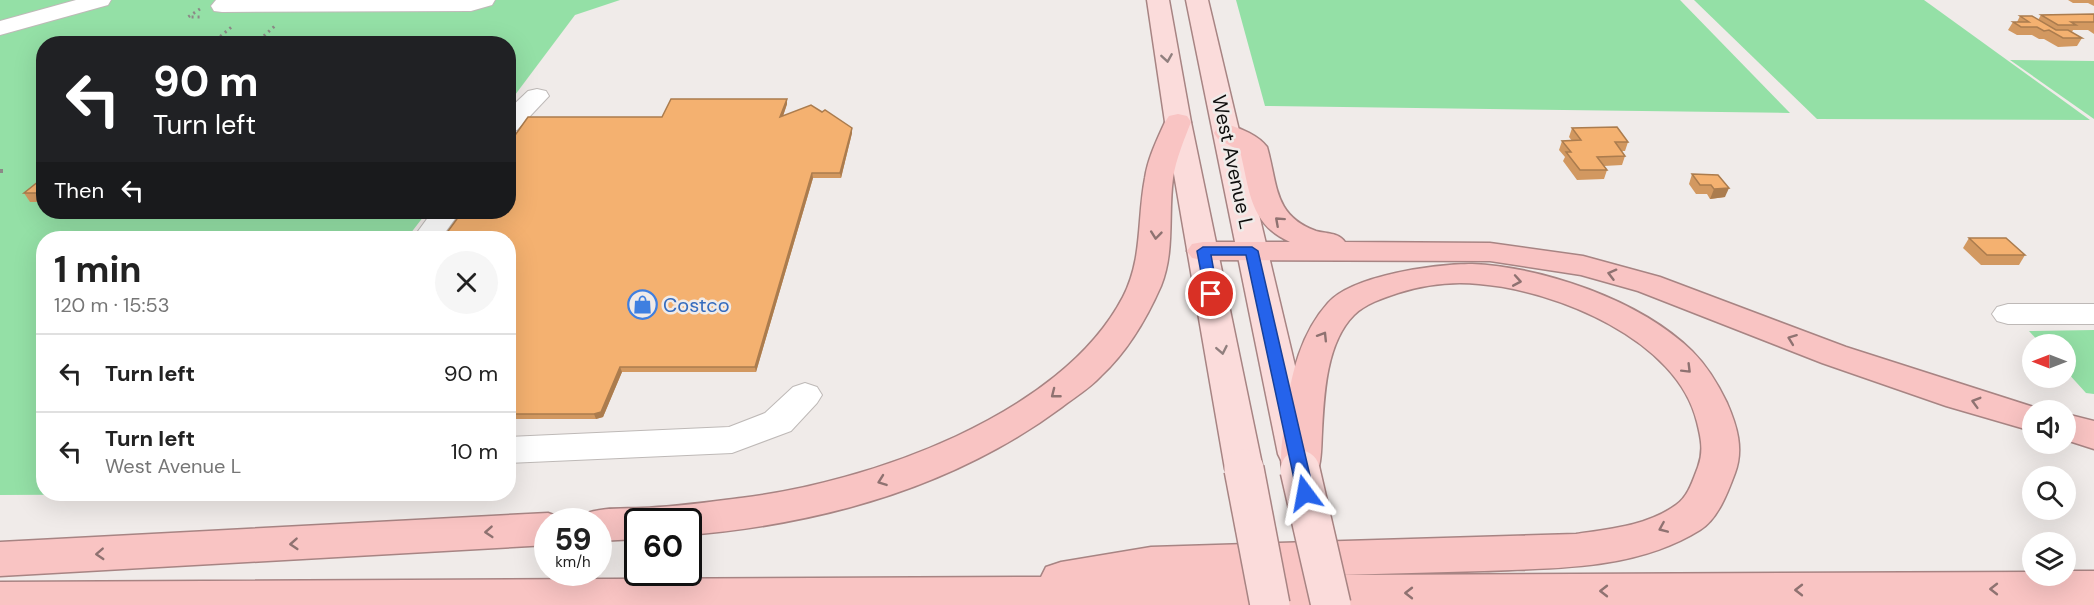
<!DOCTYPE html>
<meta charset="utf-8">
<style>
:root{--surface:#fff;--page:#f6f6f6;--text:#222;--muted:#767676;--line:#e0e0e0}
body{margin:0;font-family:"DM Sans",sans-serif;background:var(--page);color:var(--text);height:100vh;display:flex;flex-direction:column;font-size:22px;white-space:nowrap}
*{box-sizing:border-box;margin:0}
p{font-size:20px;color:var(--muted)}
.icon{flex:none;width:33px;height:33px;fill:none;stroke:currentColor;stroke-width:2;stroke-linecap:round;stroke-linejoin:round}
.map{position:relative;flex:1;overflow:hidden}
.drawer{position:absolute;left:36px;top:231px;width:480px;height:270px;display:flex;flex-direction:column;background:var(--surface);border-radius:24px;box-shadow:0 6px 24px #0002}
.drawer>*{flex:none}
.banner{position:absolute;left:36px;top:36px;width:480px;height:183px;border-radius:24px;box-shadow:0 6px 24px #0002;background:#202124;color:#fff;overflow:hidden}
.needle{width:39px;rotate:270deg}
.fabs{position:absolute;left:2022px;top:334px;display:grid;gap:12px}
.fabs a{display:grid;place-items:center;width:54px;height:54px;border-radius:50%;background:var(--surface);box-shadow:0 6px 24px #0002;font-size:30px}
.speed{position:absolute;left:534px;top:508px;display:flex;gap:12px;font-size:30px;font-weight:700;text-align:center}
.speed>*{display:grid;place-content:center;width:78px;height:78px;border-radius:50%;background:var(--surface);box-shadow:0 6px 24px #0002;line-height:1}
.speed small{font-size:15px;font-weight:400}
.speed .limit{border:3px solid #111;border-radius:9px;background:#fff;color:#111}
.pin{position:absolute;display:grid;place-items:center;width:51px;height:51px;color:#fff;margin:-26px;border:3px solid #fff;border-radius:50%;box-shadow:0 2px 6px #0007}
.me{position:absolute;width:66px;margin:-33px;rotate:347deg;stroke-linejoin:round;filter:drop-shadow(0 0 4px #0008)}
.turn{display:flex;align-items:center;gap:21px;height:126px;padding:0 18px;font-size:27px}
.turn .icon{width:78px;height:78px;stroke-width:2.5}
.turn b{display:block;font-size:42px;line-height:51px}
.then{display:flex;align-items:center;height:57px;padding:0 18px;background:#0003;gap:12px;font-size:22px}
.round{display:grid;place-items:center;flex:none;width:63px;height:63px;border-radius:32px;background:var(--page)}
.overview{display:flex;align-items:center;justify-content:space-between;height:102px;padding:0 18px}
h1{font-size:36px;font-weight:700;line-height:45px}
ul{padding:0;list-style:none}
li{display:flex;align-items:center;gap:18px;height:78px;padding:0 18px;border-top:2px solid var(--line)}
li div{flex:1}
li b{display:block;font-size:22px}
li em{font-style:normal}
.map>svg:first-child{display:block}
</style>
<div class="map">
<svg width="2094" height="605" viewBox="0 0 2094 605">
<rect width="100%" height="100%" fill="#f0ebe9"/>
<g fill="#94e0a6">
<polygon points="0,0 620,0 575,15 509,103 508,44 44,44 44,212 427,212 407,238 44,238 44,494 205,494 0,495"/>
<polygon points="1236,0 1680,0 1790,113 1265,106"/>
<polygon points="1694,0 1924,0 2090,120 1817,119"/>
<polygon points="2010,60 2094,61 2094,119"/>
<polygon points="2094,330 2094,394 2086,393 2066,371 2066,345 2042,345 2029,331"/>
</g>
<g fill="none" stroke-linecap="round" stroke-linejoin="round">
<defs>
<g id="minor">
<polygon points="76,0 111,0 108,5 0,35 0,21"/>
<polygon points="216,0 495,0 492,5 471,11 222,12 214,11 211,6"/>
<polygon points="537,89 546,91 549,96 517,130 508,133 508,110 528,91"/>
<polygon points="432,212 460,212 441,238 413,238"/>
<polygon points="2008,304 2094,304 2094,324 2008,324 1997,321 1992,314 1997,307"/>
<polygon points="805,383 817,387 822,395 817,403 791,431 732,453 508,463 508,437 729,427 765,413 793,387"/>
</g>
<g id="major">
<polygon points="1147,0 1169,0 1191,122 1263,469 1258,479 1244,483 1230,479 1225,469 1165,122"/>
<polygon points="1186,0 1208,0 1316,454 1311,464 1297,468 1283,464 1278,454"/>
</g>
<g id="highway">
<path d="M1178,114l9,2 4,6c-7,18 -15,37 -18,56 -5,36 2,73 -12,108 -14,32 -34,66 -60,90 -11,12 -26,21 -39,31 -108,80 -241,117 -374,128v-13h-50v17l-40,2v-19h-19l5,-8c19,-7 38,-5 58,-6 32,-1 67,-6 99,-10 126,-15 320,-82 382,-201 20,-39 14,-78 22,-119 3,-20 12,-38 20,-56l4,-6z"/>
<path d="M1228,125c13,3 31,11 39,22 11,38 6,68 49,84 10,3 22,1 29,11l145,1 93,13 77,21 186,70 200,64h-14v20l-86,-25 -124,-43 -184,-72 -57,-16 -91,-14 -287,-1 -11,-2 -5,-7 5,-7 11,-2h87c-41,-18 -40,-52 -50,-91l-22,-12 -4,-6 4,-6z"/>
<path d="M1472,264c71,3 168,36 220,87 15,15 26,33 35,52 10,23 17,46 8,70 -7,19 -17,46 -35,57 -64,40 -144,38 -216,41 -48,1 -97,3 -145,4l693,-3v4h34v-5h28v34h-2094v-23l1041,-5 5,-10 15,-5 90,-15 425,-13c33,-5 71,-8 100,-29 12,-8 17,-25 22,-38 6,-16 3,-29 -1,-45 -19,-82 -141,-132 -218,-138 -26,-3 -56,1 -81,9 -15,5 -33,11 -44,22 -28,28 -30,80 -32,117 -1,17 0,33 -8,48l-14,4 -14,-4c-10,-18 -2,-46 0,-67 5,-39 15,-80 42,-110 25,-28 108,-39 144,-39z"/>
<polygon points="2066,414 2094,421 2094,449 2066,440"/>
<polygon points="548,513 562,518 565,522 548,522 548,545 0,576 0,542"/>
</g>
</defs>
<use href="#minor" stroke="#beb9b7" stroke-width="2"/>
<use href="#major" stroke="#a78483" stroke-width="3"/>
<use href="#highway" stroke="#a78483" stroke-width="3"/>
<g stroke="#8c8987" stroke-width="3" stroke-dasharray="2 4" stroke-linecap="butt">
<polyline points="200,9 188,17 203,17"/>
<polyline points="211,44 234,25"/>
<polyline points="255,44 277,24"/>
</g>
<polyline stroke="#8c8987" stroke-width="4" stroke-dasharray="3 4.5" stroke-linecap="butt" points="0,171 5,171"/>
<use href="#minor" fill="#fff" fill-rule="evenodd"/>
<use href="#major" fill="#fbdcdb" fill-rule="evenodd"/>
<use href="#highway" fill="#f9c4c3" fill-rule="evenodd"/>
<defs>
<g id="major-bridge">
<polyline points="1244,469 1270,605"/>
<polyline points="1300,470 1331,605"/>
</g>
</defs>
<use href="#major-bridge" stroke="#a78483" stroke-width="42" stroke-linecap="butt"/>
<use href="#major-bridge" stroke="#fbdcdb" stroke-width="39"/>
</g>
<g fill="#d29860">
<polygon points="2068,0 2094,0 2094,6 2088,3 2073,3"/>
<polygon points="2094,14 2094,34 2088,30 2073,30 2072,32 2082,38 2077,46 2058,47 2044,39 2039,39 2032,35 2017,35 2008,30 2013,22 2017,22 2020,16 2038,20 2041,15"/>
<polygon points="787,104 783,116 822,112 852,128 852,133 841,178 813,178 756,372 622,372 603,417 596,419 508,419 508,238 662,117"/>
<polygon points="1572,128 1628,142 1625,151 1622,151 1625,156 1622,165 1604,166 1607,170 1604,179 1577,180 1563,161 1565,157 1559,150 1562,141 1572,141 1569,137"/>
<polygon points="1692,174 1718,175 1725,197 1710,199 1707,194 1696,194 1689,184"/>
<polygon points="44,177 44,202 30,202 24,193"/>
<polygon points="1969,238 2025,255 2019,265 1981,265 1963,248"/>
</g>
<g fill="#ab7c4e">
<polygon points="787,99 787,104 781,122 780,117"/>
<polygon points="852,128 852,133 841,178 840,173"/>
<polygon points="812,173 813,178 756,372 755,367"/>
<polygon points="1729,188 1725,197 1710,199 1714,189"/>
<polygon points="620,367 622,372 603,417 596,419 594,414"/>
</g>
<g fill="#f4b170" stroke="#ab7c4e" stroke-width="1.5">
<polygon points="2094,14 2094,22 2071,22 2076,25 2058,25 2041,15"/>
<polygon points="2020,16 2032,16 2056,30 2068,30 2082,38 2063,38 2049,30 2044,31 2037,27 2021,27 2013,22 2029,22"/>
<polygon points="671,99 787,99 780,117 811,105 822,112 825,110 852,128 840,173 812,173 755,367 620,367 601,412 594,414 508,414 508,238 443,238 462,212 508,212 508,145 528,117 662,117"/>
<polygon points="1617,127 1628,142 1615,142 1625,156 1597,157 1607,170 1580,170 1566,152 1571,152 1562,141 1581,140 1572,128"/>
<polygon points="1692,174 1718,175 1729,188 1714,189 1711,185 1700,185"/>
<polygon points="44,177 44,193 24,193"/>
<polygon points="1969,238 2006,238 2025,255 1987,255"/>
</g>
<defs><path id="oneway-chevron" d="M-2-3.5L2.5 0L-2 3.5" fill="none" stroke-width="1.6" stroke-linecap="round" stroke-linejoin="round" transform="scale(1.5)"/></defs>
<g stroke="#907f7e">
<use href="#oneway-chevron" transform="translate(1167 58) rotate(81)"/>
<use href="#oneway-chevron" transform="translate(1222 350) rotate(79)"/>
</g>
<g stroke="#8f7271">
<use href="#oneway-chevron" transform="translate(1279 221) rotate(-138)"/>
<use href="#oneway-chevron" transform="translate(1156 235) rotate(96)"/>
<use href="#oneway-chevron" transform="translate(1612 274) rotate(-165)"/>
<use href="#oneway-chevron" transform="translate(1517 281) rotate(10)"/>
<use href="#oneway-chevron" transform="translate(1323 336) rotate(-58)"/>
<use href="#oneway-chevron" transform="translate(1792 339) rotate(-159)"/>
<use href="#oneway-chevron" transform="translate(1687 369) rotate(45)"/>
<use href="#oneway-chevron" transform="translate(1055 394) rotate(142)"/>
<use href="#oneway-chevron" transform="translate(1976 402) rotate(-164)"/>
<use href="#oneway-chevron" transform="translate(882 481) rotate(160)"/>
<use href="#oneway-chevron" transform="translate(1663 528) rotate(157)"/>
<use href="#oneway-chevron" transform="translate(489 532) rotate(176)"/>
<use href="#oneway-chevron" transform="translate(294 544) rotate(176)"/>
<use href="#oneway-chevron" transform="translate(100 554) rotate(177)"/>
<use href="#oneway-chevron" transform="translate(1994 589) rotate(180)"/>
<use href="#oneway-chevron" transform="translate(1799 590) rotate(180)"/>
<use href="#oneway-chevron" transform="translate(1604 591) rotate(180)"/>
<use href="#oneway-chevron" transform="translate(1409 593) rotate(180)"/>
</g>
<polygon fill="#2563eb" stroke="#184099" stroke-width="1.5" points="1203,247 1252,247 1258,251 1314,493 1311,497 1305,499 1299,497 1297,493 1246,255 1211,255 1218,294 1211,298 1205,294 1197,251"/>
<defs>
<symbol id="shop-ring" viewBox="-11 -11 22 22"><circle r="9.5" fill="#f0ebe9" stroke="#3f7fe0" stroke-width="1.5"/><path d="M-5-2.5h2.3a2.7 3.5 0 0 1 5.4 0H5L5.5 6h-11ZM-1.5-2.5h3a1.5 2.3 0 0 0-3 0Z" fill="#3f7fe0"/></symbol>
</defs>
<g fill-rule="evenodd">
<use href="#shop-ring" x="626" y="288" width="33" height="33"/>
</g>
<g text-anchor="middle" stroke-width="5" stroke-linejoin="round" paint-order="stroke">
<g font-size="20" fill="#0e0d0c" stroke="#f0ebe9">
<text transform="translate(1233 162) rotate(78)" y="7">West Avenue L</text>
</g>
<g font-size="20" fill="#366cbe" stroke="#f0ebe9" text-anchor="start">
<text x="663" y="312">Costco</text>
</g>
</g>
</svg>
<div class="fabs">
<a><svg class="needle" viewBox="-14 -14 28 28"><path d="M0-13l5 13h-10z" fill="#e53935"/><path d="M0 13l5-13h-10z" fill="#767676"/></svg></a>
<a><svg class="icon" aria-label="sound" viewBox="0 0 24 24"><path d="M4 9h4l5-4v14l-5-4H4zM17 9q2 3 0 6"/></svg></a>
<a><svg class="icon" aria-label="search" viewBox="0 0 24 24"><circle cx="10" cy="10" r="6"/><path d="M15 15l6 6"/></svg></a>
<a><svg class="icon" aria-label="layers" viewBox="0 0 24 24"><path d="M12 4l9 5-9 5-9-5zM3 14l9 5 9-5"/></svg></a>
</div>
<div class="speed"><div>59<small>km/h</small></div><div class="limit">60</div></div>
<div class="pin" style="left:1211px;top:294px;background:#d93025"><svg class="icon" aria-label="arrive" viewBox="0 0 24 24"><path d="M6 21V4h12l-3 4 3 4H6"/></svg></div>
<svg class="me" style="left:1305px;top:493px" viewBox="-20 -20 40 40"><path d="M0-17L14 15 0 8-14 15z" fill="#2563eb" stroke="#fff" stroke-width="4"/></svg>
<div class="banner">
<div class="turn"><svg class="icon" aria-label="left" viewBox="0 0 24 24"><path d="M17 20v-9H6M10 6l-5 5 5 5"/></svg><div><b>90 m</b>Turn left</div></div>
<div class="then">Then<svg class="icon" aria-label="left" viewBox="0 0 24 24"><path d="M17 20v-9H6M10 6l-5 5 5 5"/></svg></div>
</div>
<section class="drawer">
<div class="overview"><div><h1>1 min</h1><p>120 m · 15:53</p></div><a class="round"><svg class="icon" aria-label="close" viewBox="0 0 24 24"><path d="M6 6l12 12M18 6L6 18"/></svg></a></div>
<ul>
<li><svg class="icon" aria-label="left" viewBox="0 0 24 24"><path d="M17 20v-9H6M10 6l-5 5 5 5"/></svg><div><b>Turn left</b></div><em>90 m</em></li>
<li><svg class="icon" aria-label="left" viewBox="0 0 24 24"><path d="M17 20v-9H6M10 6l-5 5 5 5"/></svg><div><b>Turn left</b><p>West Avenue L</p></div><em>10 m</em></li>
</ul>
</section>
</div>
